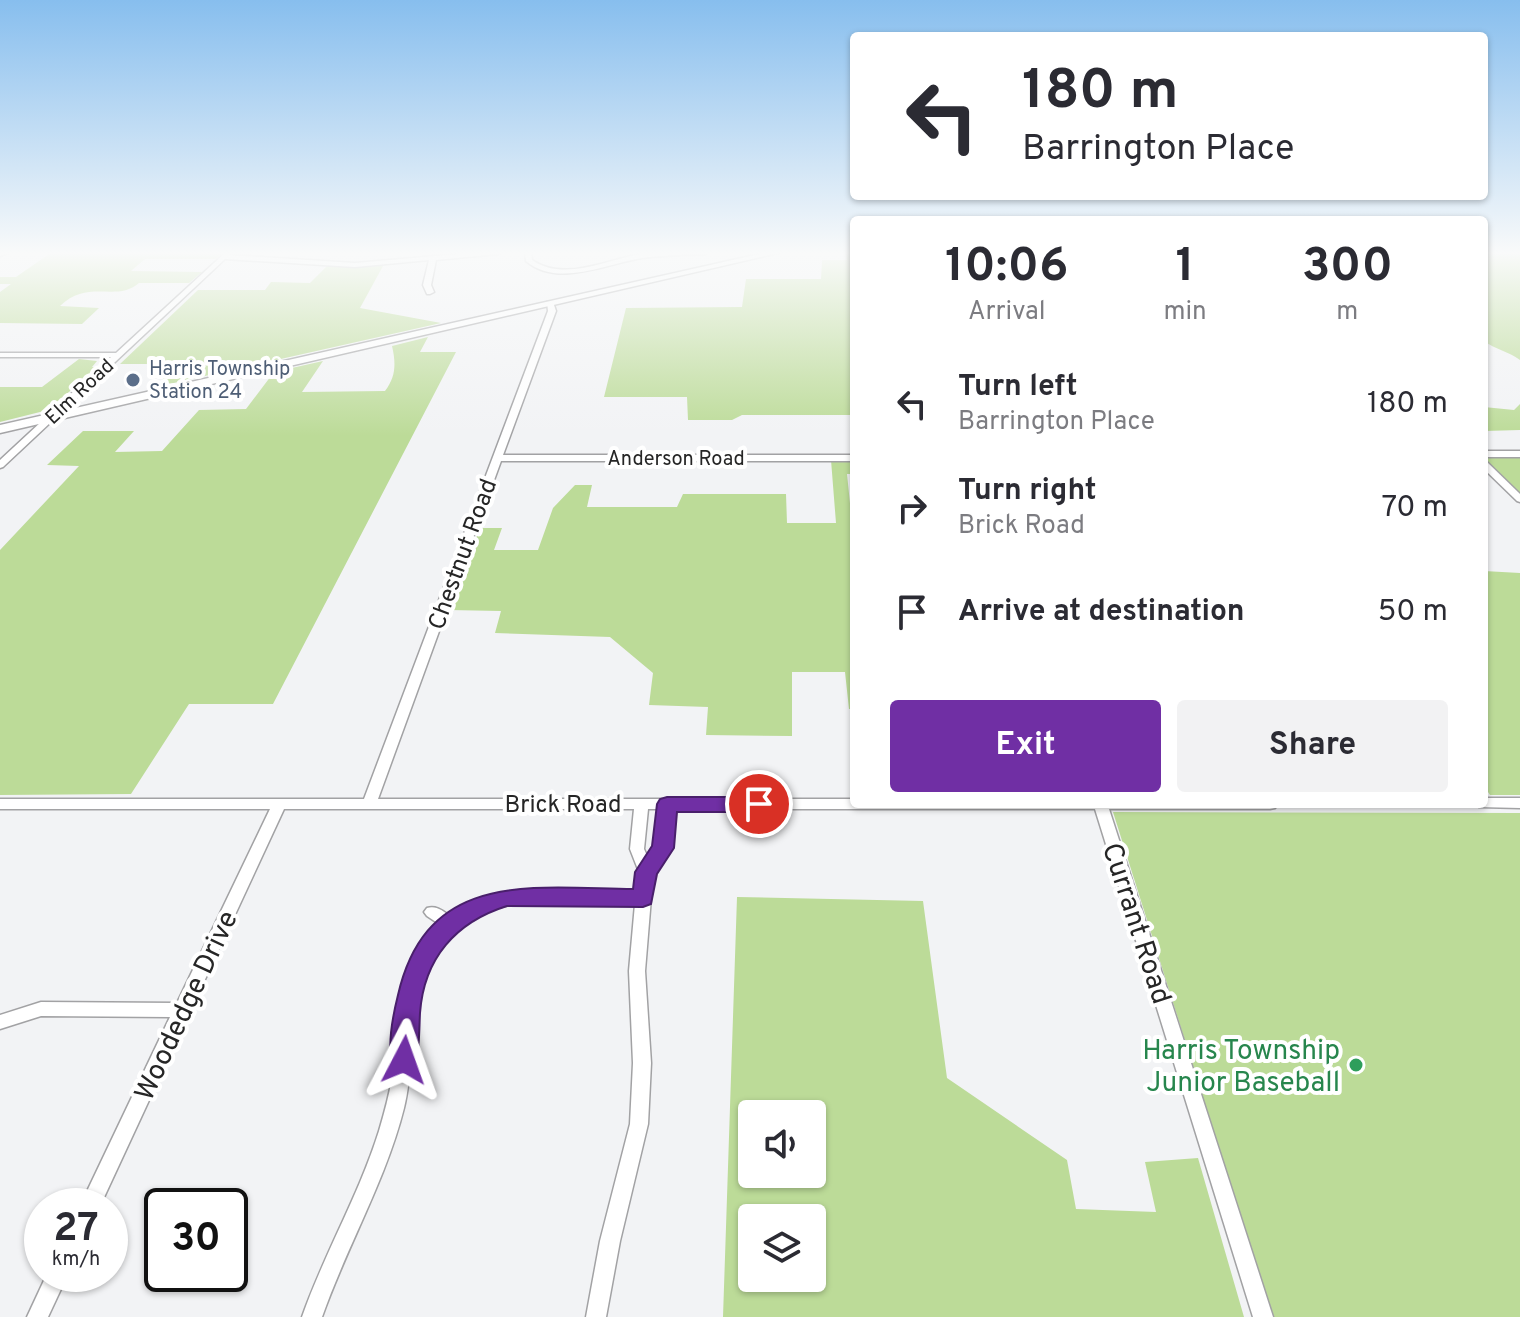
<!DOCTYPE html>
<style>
:root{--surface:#fff;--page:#f2f2f3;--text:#2b2b33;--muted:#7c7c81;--accent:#702fa4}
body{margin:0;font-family:Overpass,sans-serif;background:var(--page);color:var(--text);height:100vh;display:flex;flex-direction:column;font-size:30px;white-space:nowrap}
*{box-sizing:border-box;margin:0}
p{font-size:26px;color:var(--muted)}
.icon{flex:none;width:44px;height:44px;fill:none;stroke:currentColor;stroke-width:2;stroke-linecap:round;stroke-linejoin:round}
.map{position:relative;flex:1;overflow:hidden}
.sheet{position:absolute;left:850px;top:216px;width:638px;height:592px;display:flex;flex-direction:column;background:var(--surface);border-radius:8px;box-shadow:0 2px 6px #0004}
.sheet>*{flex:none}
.top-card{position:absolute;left:850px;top:32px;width:638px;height:168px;border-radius:8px;box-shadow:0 2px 6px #0004;background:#fff;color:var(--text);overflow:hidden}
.controls{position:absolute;left:738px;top:1100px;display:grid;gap:16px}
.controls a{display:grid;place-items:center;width:88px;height:88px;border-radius:8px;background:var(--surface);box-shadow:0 2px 6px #0004;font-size:40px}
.speed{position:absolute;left:24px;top:1188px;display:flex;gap:16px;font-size:40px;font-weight:700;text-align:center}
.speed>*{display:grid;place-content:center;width:104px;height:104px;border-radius:50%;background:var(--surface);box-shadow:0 2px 6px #0004;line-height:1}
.speed small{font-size:20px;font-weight:400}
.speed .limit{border:4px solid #111;border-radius:12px;background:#fff;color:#111}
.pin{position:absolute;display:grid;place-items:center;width:68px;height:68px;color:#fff;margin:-34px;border:4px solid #fff;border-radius:50%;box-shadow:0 2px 8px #0007}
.me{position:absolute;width:88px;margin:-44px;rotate:4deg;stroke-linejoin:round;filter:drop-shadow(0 0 6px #0008)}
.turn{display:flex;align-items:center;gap:28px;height:168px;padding:0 40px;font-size:36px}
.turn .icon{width:104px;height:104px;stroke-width:2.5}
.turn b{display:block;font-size:56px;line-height:68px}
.eta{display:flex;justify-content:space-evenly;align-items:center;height:136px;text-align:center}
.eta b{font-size:48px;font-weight:700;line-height:56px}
.cta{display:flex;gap:16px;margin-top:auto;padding:16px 40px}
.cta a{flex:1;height:92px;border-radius:8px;background:var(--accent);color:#fff;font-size:32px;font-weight:700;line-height:92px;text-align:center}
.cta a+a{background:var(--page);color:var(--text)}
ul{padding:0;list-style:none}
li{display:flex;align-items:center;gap:24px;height:104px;padding:0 40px}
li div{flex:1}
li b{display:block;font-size:30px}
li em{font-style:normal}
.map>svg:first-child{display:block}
</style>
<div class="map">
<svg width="1520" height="1317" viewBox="0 0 1520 1317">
<rect width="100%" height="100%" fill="#f2f3f5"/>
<g fill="#bcdb98" fill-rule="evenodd">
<path d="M52,252h171l-7,7h-71l-14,12 71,1 -13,11h-50c-23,20 -50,-5 -79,23l39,2 -17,16 -82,-1v-31l11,-8h-11v-7h16z"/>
<polygon points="845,252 854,252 854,415 742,415 732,420 688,420 687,397 604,397 626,308 742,307 746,279 821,279 822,260 847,260"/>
<path d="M1484,252h36v108c-12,-9 -24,-10 -36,-19z"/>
<polygon points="327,266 383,266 360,308 441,323 156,387 176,364 120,364 198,290 265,290 271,282 310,283"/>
<path d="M428,337l-8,15h36l-183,352h-84l-58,90 -131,1v-245l79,-84 -32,-1 36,-34h51l-19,21 47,-1 37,-41 47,-1 28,-37 49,-11 -21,31 83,-1c11,-14 11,-28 7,-45z"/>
<polygon points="79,359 97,361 92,367 98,367 48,410 0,422 0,387 42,387"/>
<polygon points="1520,404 1520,430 1484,431 1484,407 1514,410"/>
<polygon points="1492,456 1520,456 1520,494 1485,460"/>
<polygon points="831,460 854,460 854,474 847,474 851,513 854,514 854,709 849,709 845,672 792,672 792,736 706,735 708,707 649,705 653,673 610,637 495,633 501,611 449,610 480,528 502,528 494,550 538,550 553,508 575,485 592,485 587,507 677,507 683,494 786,494 787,523 836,523"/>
<polygon points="1484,571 1520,573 1520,795 1490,795 1484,786"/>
<polygon points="1113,812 1520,813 1520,1317 1272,1317"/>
<path d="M737,897l186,4 24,177 120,82 9,49 80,3 -11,-50 53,-4 46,159h-521zM752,1114h60v60h-60zM752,1218h60v60h-60z"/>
</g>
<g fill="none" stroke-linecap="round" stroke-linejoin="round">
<defs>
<g id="minor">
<polygon points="0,252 10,252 0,256"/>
<polygon points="226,252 232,252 229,255 355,263 481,252 501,252 498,254 436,260 431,285 434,292 430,294 427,294 423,285 429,260 355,267 225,259 3,467 0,468 0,460 111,357 0,357 0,353 116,353"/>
<path d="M525,252h6l1,8c32,22 74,0 108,-6 22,-3 46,-4 68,-2l-3,2c-21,1 -43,1 -63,4 -37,6 -84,30 -116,3z"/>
<path d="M547,302h6l3,9 -53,144h351v6h-353l-123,338h476v5h423l-2,4 -5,1h-161l164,508h-20l-158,-508h-421l-4,39 -17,25 -2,25 -6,73 6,92 -3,61 -28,117 -14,76h-20l14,-76 30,-117 3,-61 -4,-92 6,-67c-84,-4 -187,-19 -215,83 -11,39 -6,81 -16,121 -18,72 -57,138 -82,209h-20c22,-63 57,-122 77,-186 5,-17 10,-35 13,-53 6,-44 4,-91 28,-131 5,-8 13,-16 19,-23l-12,-8 -3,-4 3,-4c9,-3 16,3 23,8 56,-34 123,-27 186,-24l3,-20 -9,-23 4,-40h-350l-184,397h-20l90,-189 -129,-1 -41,13v-14l41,-13 136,1 93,-194h-270v-10h364l184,-488zM648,809h12l-4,38 -8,11 -4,-9z"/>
<rect x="1484" y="451" width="36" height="6"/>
<polygon points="1484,461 1487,462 1520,494 1520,502 1517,501 1484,469"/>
<polygon points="1484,798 1520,798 1520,808 1479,807 1478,804 1484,804"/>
<polygon points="47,1274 68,1274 48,1317 27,1317"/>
</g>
<polygon id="major" points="768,252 782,252 0,433 0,425"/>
</defs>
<use href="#minor" stroke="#a2a2a4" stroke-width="3"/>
<use href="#major" stroke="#a2a2a4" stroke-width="3"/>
<use href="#minor" fill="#fff" fill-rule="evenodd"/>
<use href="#major" fill="#fff" fill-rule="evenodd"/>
</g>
<linearGradient id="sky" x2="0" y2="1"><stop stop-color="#87beee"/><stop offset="0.58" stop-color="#f9fafa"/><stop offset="1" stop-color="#f9fafa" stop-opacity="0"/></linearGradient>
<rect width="1520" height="436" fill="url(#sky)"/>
<path fill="#702fa4" stroke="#491f6b" stroke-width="2" d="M667,797h92l7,2 3,5 -3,6 -7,2h-82l-3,36 -17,26 -6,30 -8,3 -136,-1c-51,16 -83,52 -87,107 -1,18 0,39 -7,55l-9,3 -10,-3c-8,-19 -1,-53 4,-73 29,-126 134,-107 235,-106l2,-17 17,-26 5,-42 3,-5z"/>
<circle fill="#5c6f8a" stroke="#fff" stroke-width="3" cx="133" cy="380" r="8"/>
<circle fill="#2e9e5b" stroke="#fff" stroke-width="3" cx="1356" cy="1065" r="8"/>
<g text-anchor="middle" stroke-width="8" stroke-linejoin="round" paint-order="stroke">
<g font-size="20" fill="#4e5e75" stroke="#fff" text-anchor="start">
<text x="149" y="375">Harris Township<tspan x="149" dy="23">Station 24</tspan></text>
</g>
<g font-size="20" fill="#262626" stroke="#fff">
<text transform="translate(79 391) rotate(-43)" y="7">Elm Road</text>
<text x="676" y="465">Anderson Road</text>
</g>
<g font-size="24" fill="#262626" stroke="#fff">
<text transform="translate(462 554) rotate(-70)" y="8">Chestnut Road</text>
<text x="563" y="812">Brick Road</text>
</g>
<g font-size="28" fill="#262626" stroke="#fff">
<text transform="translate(1138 923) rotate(72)" y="10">Currant Road</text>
<text transform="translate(185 1005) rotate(-65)" y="10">Woodedge Drive</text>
</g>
<g font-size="28" fill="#27864d" stroke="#fff" text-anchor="end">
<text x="1340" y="1059">Harris Township<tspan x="1340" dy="32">Junior Baseball</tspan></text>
</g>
</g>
</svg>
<div class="controls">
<a><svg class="icon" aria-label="sound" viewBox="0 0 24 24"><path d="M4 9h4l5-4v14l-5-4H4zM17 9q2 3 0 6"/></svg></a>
<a><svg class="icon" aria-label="layers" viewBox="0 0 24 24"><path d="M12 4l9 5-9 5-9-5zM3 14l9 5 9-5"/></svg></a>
</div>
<div class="speed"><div>27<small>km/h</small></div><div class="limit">30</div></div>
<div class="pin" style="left:759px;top:804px;background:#d93025"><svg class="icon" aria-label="arrive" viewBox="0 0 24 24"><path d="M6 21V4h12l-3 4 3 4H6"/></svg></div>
<svg class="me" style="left:404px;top:1060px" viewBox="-20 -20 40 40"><path d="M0-17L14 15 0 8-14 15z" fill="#702fa4" stroke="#fff" stroke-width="4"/></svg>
<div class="top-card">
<div class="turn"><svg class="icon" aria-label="left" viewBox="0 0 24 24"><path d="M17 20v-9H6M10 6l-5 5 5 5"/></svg><div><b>180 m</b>Barrington Place</div></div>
</div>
<section class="sheet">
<div class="eta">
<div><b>10:06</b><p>Arrival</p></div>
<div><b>1</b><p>min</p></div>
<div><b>300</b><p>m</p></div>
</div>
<ul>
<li><svg class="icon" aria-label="left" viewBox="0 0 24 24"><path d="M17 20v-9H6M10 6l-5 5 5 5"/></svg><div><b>Turn left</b><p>Barrington Place</p></div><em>180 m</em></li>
<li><svg class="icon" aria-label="right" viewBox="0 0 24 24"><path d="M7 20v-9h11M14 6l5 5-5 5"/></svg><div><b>Turn right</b><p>Brick Road</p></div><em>70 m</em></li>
<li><svg class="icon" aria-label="arrive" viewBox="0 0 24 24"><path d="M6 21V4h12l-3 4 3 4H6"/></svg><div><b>Arrive at destination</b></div><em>50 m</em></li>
</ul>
<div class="cta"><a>Exit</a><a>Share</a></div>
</section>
</div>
